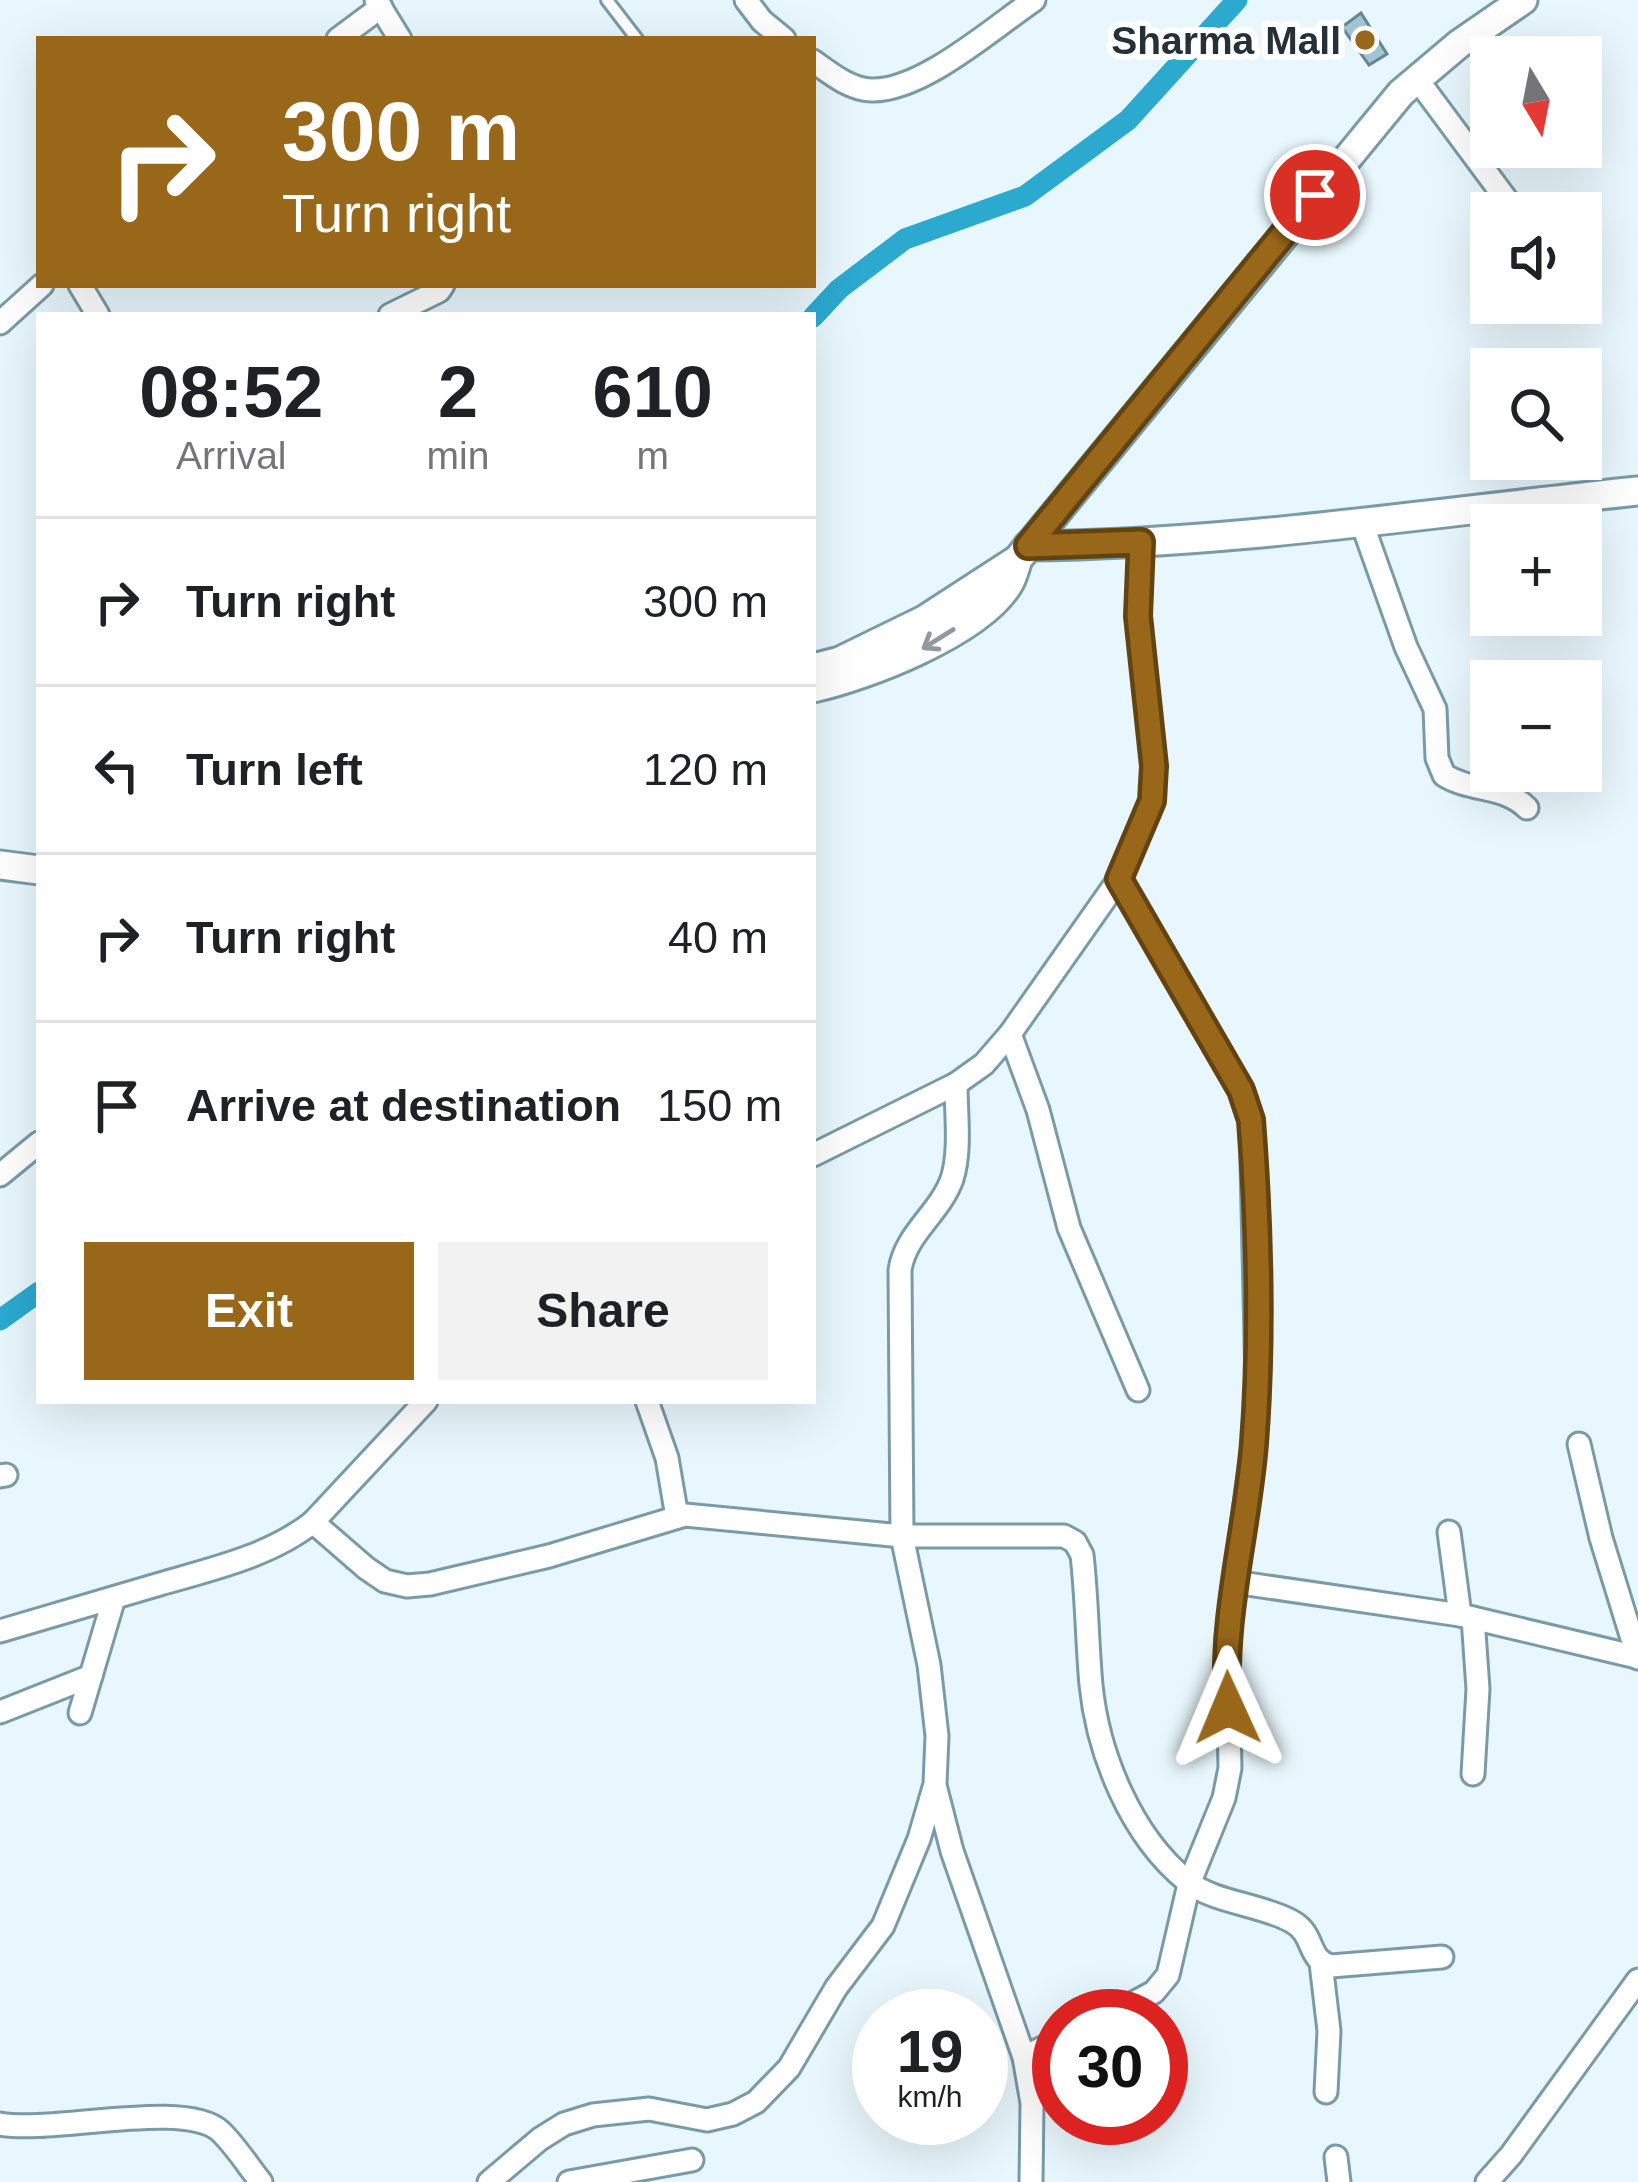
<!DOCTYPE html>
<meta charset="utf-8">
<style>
:root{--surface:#fff;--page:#f2f2f2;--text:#202124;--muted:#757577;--line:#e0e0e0;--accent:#986719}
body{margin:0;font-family:Arial,sans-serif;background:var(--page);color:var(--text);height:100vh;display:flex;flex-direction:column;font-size:45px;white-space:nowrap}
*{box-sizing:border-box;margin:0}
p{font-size:39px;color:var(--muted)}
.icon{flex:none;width:66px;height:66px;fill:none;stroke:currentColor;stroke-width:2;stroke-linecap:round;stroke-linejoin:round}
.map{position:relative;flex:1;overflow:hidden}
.side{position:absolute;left:36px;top:312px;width:780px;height:1092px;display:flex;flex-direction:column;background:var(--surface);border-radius:0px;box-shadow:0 12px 48px #0002}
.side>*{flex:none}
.hud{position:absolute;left:36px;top:36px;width:780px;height:252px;border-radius:0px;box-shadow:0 12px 48px #0002;background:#986719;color:#fff;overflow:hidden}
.needle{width:78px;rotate:170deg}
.tools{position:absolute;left:1470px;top:36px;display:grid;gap:24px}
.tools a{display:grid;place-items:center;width:132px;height:132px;border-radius:0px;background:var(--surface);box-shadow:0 12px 48px #0002;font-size:60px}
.speed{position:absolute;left:852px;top:1989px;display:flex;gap:24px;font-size:60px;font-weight:700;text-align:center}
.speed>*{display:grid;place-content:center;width:156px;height:156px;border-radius:50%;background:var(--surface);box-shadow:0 12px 48px #0002;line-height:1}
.speed small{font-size:30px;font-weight:400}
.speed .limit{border:18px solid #d22;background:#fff;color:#111}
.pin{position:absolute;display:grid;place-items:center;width:102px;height:102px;color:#fff;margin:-51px;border:6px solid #fff;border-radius:50%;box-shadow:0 3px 12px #0007}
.me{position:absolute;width:132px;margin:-66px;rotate:359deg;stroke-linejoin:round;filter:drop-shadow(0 0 9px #0008)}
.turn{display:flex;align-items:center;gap:42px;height:252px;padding:0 48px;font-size:54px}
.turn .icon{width:156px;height:156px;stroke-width:2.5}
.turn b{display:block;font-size:84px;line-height:102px}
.eta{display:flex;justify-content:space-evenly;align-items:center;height:204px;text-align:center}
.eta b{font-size:72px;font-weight:600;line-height:84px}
.cta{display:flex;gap:24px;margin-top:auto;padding:24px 48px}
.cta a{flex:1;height:138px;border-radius:0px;background:var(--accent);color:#fff;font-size:48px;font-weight:600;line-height:138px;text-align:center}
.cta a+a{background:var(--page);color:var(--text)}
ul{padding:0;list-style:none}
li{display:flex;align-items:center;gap:36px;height:168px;padding:0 48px;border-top:3px solid var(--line)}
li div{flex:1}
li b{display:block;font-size:45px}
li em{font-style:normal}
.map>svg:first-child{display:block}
</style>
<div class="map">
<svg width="1638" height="2182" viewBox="0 0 1638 2182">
<rect width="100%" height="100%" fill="#e8f7fd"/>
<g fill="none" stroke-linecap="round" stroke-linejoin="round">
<g stroke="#2ba9cf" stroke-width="21">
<polyline points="813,317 839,289 905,239 1025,196 1128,120 1237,0"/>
<polyline points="0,1320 39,1292"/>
</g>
</g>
<polygon fill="#a1c5d3" stroke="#658794" stroke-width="3" points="1361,13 1387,54 1369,65 1342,27"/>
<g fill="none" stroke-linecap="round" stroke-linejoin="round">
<defs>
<polyline id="service" points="607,0 637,39"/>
<g id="minor">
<polyline points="376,0 400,39"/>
<polyline points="746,0 762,21 784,39"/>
<polyline points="338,39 381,7"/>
<path d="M813,61c17,12 36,28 58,29 50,2 122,-62 163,-90"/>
<polyline points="1417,79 1509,203"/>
<polyline points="80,285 98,315"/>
<polyline points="390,315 439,291 443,285"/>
<polyline points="0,323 42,285"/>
<path d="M1362,523l44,124 29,62 2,49 7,17c27,17 60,10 83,33"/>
<polyline points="1010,1034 1038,1110 1069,1228 1138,1390"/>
<polyline points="813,1155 956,1084 984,1064 1010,1034 1119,879 1152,801 1154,766 1138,616 1141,542"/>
<polyline points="0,1175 39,1143"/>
<polyline points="647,1401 667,1458 677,1517"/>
<polyline points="1579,1444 1601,1538 1638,1658"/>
<polyline points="0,1476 6,1475"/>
<path d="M313,1522l53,46 19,13 22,5 23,-2 119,-28 136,-41 217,21h162l11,6 7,13c5,43 5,86 9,130 7,69 40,151 96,196 27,22 73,23 104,40 25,13 15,38 40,45l111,-9"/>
<polyline points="1449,1532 1460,1615"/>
<polyline points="1234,1582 1460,1615 1637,1657"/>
<path d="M0,1631c53,-16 107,-31 160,-47 52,-15 110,-28 153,-62l113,-121"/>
<polyline points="0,1712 91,1676"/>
<polyline points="80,1713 114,1598"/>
<polyline points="1473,1774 1478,1689 1473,1618"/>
<polyline points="936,1789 952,1851 1024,2057 1032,2103 1031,2182"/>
<polyline points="1321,1963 1329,2031 1326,2092"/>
<polyline points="1109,2016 1154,1992 1168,1975 1189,1884 1224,1798 1230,1768 1227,1637 1253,1446 1257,1381 1251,1120 1241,1090 1119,879"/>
<polyline points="1024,2057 1059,2040"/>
<path d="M0,2124c52,10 184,-25 220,7 15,14 28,35 41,51"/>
<polyline points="1336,2157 1339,2182"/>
<path d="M489,2182l51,-43 24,-15 29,-9 56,-6 58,11 26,-6 23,-12 33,-34 47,-80 47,-62 36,-87 16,-55 2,-48 -8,-71 -27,-129 -2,-266c5,-36 40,-57 52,-91 9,-28 4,-65 4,-95"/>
<polyline points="569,2182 692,2160"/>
<polyline points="1487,2182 1511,2155 1638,1980"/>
</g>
<g id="tertiary">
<path d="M1028,546c205,-2 407,-34 610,-55"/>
<polyline points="813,668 840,661 924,620 1018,559"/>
<path d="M813,688c54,-12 165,-55 195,-103 5,-7 7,-17 10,-26l383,-466 58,-49 64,-44"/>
<polyline points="0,865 39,870"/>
</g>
</defs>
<use href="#service" stroke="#799ba8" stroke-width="16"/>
<use href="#minor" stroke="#799ba8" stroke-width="27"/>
<use href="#tertiary" stroke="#799ba8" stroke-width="33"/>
<use href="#service" stroke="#fff" stroke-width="10"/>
<use href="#minor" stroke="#fff" stroke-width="21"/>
<use href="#tertiary" stroke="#fff" stroke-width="27"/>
</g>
<defs><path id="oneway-shaft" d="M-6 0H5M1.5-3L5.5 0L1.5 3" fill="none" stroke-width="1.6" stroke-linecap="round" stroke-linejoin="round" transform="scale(3)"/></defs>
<use stroke="#92989c" href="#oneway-shaft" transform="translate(938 639) rotate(148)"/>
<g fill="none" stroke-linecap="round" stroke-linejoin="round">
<defs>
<path id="route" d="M1228,1708c-7,-90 19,-176 26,-265 8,-106 5,-217 -3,-323l-10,-30 -122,-211 33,-78 2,-35 -16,-150 3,-74 -113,4 287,-351"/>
</defs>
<use href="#route" stroke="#634310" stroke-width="30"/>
<use href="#route" stroke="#986719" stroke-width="21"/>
</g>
<circle fill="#986719" stroke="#fff" stroke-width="4.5" cx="1365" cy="40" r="12"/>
<g text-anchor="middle" stroke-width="12" stroke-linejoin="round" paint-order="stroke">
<g font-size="39" font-weight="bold" fill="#243238" stroke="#fff" text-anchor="end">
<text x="1341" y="54">Sharma Mall</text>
</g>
</g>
</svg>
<div class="tools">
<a><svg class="needle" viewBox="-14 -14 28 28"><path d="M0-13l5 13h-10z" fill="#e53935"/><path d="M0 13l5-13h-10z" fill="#757577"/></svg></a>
<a><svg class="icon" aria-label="sound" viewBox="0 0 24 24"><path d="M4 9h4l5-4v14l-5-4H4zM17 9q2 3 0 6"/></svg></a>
<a><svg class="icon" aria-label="search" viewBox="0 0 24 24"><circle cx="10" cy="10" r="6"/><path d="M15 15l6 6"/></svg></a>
<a>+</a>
<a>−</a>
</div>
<div class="speed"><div>19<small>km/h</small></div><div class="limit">30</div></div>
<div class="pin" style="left:1315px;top:195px;background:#d93025"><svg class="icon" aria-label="arrive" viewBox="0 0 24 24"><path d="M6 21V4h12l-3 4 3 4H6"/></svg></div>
<svg class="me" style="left:1228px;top:1708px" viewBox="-20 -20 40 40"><path d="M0-17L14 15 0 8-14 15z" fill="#986719" stroke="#fff" stroke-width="4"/></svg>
<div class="hud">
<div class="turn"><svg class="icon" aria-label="right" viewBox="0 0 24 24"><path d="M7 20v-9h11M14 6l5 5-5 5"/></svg><div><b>300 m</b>Turn right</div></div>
</div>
<section class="side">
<div class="eta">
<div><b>08:52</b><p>Arrival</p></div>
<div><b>2</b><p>min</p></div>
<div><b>610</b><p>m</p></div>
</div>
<ul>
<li><svg class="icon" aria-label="right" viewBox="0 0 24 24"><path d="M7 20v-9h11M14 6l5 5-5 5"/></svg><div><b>Turn right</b></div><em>300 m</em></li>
<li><svg class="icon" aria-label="left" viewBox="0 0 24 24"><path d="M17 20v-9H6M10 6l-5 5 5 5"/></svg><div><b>Turn left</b></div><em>120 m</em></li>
<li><svg class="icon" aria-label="right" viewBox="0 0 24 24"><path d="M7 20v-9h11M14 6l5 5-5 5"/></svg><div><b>Turn right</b></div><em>40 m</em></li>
<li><svg class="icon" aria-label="arrive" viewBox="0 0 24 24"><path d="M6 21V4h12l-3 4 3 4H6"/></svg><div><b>Arrive at destination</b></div><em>150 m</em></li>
</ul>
<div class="cta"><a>Exit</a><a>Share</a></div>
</section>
</div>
